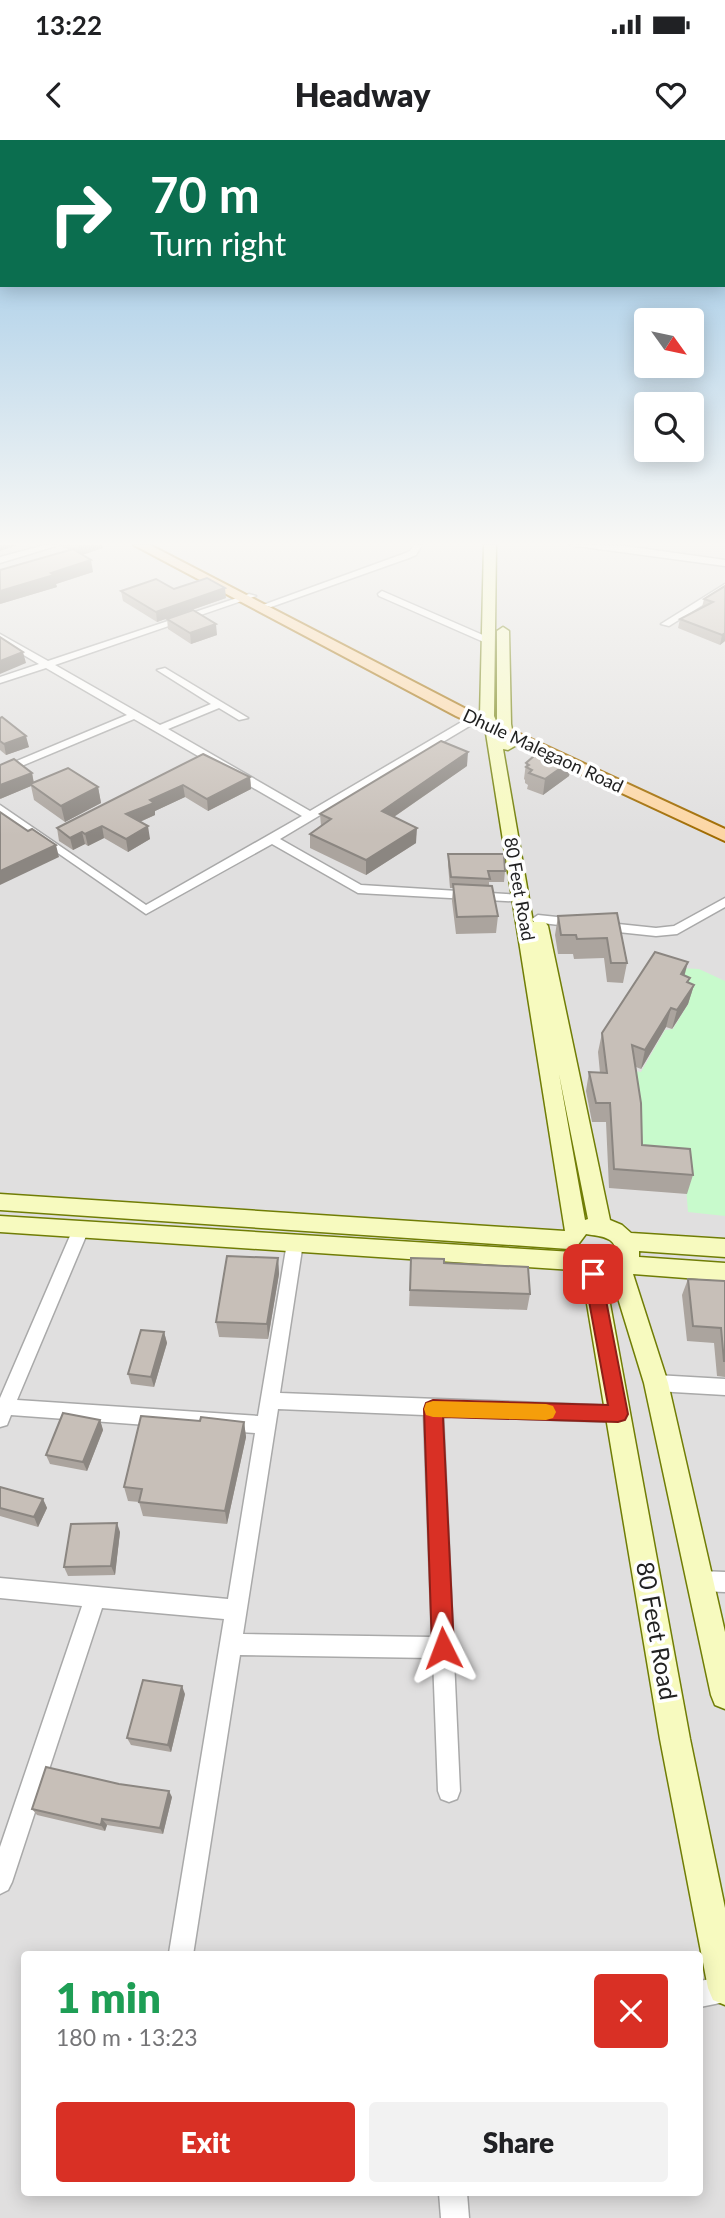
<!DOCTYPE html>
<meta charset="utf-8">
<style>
:root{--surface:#fff;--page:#f2f2f2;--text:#202124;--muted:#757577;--accent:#d93025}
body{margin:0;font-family:Lato,sans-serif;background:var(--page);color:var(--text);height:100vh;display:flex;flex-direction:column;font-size:26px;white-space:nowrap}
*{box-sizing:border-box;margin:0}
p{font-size:23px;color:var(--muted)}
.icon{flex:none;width:38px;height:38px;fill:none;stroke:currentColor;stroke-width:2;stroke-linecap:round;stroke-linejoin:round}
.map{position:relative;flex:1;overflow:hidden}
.details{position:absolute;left:21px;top:1811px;width:682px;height:245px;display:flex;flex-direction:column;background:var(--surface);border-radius:7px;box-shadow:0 4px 18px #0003}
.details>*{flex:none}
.hud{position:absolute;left:0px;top:0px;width:726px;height:147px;box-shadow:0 4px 18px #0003;background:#0b6e4f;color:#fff;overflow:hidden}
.needle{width:46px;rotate:123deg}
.controls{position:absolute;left:634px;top:168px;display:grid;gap:14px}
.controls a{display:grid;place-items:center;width:70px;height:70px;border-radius:7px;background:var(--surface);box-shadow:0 4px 18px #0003;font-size:35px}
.pin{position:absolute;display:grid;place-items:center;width:60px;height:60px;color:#fff;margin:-30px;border-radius:14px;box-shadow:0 4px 10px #0006}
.me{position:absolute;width:77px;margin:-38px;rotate:357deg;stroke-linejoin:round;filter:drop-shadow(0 0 5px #0008)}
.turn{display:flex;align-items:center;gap:24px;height:147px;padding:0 35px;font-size:32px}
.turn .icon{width:91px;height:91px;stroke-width:2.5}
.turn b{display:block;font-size:49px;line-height:60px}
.round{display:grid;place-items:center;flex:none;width:74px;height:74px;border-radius:7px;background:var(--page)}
.head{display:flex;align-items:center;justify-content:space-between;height:119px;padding:0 35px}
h1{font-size:42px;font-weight:800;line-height:52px;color:#1e9e55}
.button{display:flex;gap:14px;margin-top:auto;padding:14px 35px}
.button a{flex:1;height:80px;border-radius:7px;background:var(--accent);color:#fff;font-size:28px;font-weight:800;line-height:80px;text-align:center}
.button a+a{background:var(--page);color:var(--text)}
.status{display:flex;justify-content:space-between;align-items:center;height:49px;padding:0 35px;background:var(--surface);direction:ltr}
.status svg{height:19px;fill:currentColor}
header{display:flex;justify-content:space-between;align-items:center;height:91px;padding:0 35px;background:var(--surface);font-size:32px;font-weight:800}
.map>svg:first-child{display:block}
</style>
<div class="status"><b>13:22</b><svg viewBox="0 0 49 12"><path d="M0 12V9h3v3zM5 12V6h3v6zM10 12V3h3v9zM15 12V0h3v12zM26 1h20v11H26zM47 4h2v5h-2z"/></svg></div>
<header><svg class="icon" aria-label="back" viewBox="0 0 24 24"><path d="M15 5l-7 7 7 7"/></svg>Headway<svg class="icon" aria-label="heart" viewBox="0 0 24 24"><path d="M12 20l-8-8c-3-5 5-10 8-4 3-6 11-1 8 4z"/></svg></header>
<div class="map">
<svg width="725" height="2078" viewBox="0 0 725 2078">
<rect width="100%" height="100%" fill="#f2efe9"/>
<path fill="#e0dfdf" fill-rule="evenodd" d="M0,405h725v1673h-725zM24,1815h676v238h-676z"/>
<polygon fill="#c8facc" points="662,827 699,829 725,841 725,1076 688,1072 684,1023 643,1020 633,931 641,932 665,890 673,889 688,864"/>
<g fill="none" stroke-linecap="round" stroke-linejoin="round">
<defs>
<g id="street">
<polygon points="45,405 59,405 0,423 0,417"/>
<polygon points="414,405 422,405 416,415 409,418 271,467 263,465 403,414 410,411"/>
<polygon points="569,405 625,406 725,420 725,426"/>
<polygon points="725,444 725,451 669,486 661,484"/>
<polygon points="382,451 492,499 494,501 486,503 379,456 378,454"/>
<polygon points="249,454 256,456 55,525 160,585 211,564 157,530 165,528 248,578 239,580 219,568 168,589 310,671 470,577 478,577 478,581 280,699 361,745 521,755 527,759 525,762 358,753 272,704 146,774 0,673 0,665 146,765 302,676 134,579 0,635 0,628 127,575 46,528 0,543 0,537 39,524 0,501 0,494 48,521"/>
<polygon points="725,758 725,767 677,794 656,796 599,790 593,786 599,782 656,788 674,786"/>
<polygon points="538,775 576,779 582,783 576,787 534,782 532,779"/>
<path d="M81,1083l6,1 2,5 -72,171 241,16 29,-173 2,-5h12l2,5 -23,150 339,13 7,2 2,6 -2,6 -7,2 -176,-6 17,375 -3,8 -8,3 -8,-3 -3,-8 -5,-133 -193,-3 -47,300 -24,-2 55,-334 -122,-11 -90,274 -4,8 -8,4v-47l82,-241 -82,-8v-20l228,21 27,-166 -244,-18 -4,10 -7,2v-29l73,-169 2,-5zM278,1269l146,6 8,222 -189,-3z"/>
<polygon points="656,1235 725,1239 725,1255 656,1251 650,1249 647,1243 650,1237"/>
<polygon points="700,1431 725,1432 725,1452 700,1451 693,1448 690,1441 693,1434"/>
<polygon points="725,1836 725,1862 700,1867 700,1841"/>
<polygon points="439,2053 467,2053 469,2078 441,2078"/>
</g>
<g id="secondary">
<path d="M484,405h12l-2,171 3,7v-92l6,-4 6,4 2,93 4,22 -7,4 -5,-1 30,173h12l3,4 62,294 12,5 9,8 94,6v18l-86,-6v6l86,6v18l-92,-7 35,109 57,249v77l-10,-4 -4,-10 -67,-312 -31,-101h-7l84,457 35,169v97l-12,-5 -5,-12 -48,-249 -78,-465 3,-6 8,-3 8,3 15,-8c3,-24 -13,-23 -30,-26l-9,12 -8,3 -569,-39v-16l565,37 -80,-504 -5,-11zM559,934l29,145 -3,1z"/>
<polygon points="0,1076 573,1112 581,1115 584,1121 581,1127 573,1130 0,1092"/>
</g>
<polygon id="primary" points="134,405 150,405 468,570 725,689 725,701 456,576"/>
</defs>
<use href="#street" stroke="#a9a9a9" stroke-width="3"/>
<use href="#secondary" stroke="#707d05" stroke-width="3"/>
<use href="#primary" stroke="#a06b00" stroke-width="4"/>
<use href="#street" fill="#fff" fill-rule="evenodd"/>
<use href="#secondary" fill="#f7fabf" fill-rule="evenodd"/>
<use href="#primary" fill="#fcd6a4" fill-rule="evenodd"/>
</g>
<g fill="#aba49e">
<polygon points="61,405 102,405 103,408 82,415 93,432 56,444 57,447 0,464 69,410 61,406"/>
<polygon points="725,446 725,501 720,505 678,488 680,479 702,467 704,459"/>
<polygon points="174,449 226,458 157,482 123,461 121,451"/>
<polygon points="167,479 217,495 191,504 168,489"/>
<polygon points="0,578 29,607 6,615 0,610"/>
<polygon points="203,614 250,637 251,649 208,671 185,657 155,671 155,675 140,682 150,699 128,712 104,698 88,706 85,704 73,710 59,701 57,688"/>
<polygon points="572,620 569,636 543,655 527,649 528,645 525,643 525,640 524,639 526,623"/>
<polygon points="467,626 394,677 416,703 366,735 310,708 310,694 321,686 320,674"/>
<polygon points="32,633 34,643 98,647 101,663 65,682 34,660 31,646 0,659"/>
<polygon points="448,714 505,731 504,742 489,742 489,746 498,776 496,793 456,794 452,761 453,748 450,748 448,725"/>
<polygon points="617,773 627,823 623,843 607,842 604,818 574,819 573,814 558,814 555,795 558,776"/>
<polygon points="685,836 689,843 694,845 688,864 672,889 666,887 641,929 636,927 642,1005 693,1035 687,1054 609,1048 606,982 592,982 586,951 589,932 600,933 598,912 602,893"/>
<polygon points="278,1118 279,1134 268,1199 219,1197 216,1182"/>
<polygon points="411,1118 444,1123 530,1154 527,1170 409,1166"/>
<polygon points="688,1139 725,1141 725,1237 717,1236 714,1203 687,1201 682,1155"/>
<polygon points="164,1192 167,1203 154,1247 131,1244 128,1234"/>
<polygon points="100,1280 103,1290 87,1331 50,1324 46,1315"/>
<polygon points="200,1281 244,1282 246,1297 227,1384 143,1376 139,1362 128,1361 124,1347"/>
<polygon points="0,1347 43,1359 47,1368 38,1387 0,1376"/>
<polygon points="120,1392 115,1435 68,1436 64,1427"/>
<polygon points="185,1554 171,1612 131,1605 127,1598"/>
<polygon points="172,1657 163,1694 107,1685 105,1691 37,1675 32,1669"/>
</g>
<g fill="#8b8681">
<polygon points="0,405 18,405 0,411"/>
<polygon points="80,405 102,405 103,408 79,416 78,406"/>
<polygon points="91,420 93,432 56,444 57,447 0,464 0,451"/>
<polygon points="225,448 226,458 157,482 156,472"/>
<polygon points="216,484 217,495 191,504 190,493"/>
<polygon points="725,493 725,501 720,505 722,495"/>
<polygon points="23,512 26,523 0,534 0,521"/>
<polygon points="26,596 29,607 6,615 4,604"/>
<polygon points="468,612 467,626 382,685 382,671"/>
<polygon points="572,620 569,636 543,655 545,639"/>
<polygon points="32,633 34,645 30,644 31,646 0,659 0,645"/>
<polygon points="250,637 251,649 208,671 207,659"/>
<polygon points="183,645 185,657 155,671 155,675 128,687 126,674 150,660"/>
<polygon points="98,647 101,663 65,682 61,666"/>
<polygon points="102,686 104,698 88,706 85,694"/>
<polygon points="148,686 150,699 128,712 126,699"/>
<polygon points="417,688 416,703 366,735 366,720"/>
<polygon points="82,692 85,704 73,710 70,698"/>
<polygon points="56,705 59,717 0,745 0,731"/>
<polygon points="688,822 683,841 681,834"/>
<polygon points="694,845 688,864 672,889 677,870"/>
<polygon points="671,868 666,887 641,929 645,910"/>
<polygon points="278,1118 279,1134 268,1199 267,1184"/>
<polygon points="164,1192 167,1203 154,1247 151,1237"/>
<polygon points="100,1280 103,1290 87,1331 83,1322"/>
<polygon points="244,1282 246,1297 227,1384 225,1371"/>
<polygon points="43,1359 47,1368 38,1387 34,1377"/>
<polygon points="117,1383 120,1392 115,1435 111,1426"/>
<polygon points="182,1546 185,1554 171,1612 168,1605"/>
<polygon points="169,1651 172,1657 163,1694 160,1688"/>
<polygon points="102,1679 107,1685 105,1691 101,1685"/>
</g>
<g fill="#c7bfb8" stroke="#8b8681" stroke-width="2">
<polygon points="73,409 91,420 51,433 54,435 0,451 0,430"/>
<polygon points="207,438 225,448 156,472 121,451 156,439 174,449"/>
<polygon points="725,446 725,493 722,495 680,479 713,462 704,459"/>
<polygon points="193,470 216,484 190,493 167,479"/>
<polygon points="0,497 23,512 0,521"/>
<polygon points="2,577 26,596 4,604 0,601 0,578"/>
<polygon points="441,601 468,612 382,671 417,688 366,720 310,694 331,679 320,674"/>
<polygon points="542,609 572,620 545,639 529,633 532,630 526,627 529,625 526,623"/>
<polygon points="203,614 250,637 207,659 183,645 150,660 154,663 126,674 148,686 126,699 102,686 85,694 82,692 70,698 57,688"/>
<polygon points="14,619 32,633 0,645 0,625"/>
<polygon points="68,628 98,647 61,666 30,644"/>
<polygon points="0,672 28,691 32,689 56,705 0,731"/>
<polygon points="448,714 504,714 505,731 488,731 490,739 451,737"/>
<polygon points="453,744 492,746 498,776 457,777"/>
<polygon points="617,773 627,823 611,823 607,798 577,799 576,795 561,795 558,776"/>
<polygon points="655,812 688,822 681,834 690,838 687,842 694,845 677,870 671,868 645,910 632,905 641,963 642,1005 690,1009 693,1035 614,1029 610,963 596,963 589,932 607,933 602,893"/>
<polygon points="227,1116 278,1118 267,1184 216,1182"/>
<polygon points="411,1118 444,1119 444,1123 528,1127 530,1154 410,1150"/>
<polygon points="688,1139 725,1141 725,1221 724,1221 721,1188 693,1186"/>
<polygon points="141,1190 164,1192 151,1237 128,1234"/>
<polygon points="63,1273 100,1280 83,1322 46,1315"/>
<polygon points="141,1276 200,1281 201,1277 244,1282 225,1371 139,1362 142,1349 124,1347"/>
<polygon points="0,1347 43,1359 34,1377 0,1368"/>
<polygon points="117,1383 111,1426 64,1427 71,1384"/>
<polygon points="143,1540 182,1546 168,1605 127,1598"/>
<polygon points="46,1627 119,1644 169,1651 160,1688 102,1679 101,1685 32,1669"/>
</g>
<linearGradient id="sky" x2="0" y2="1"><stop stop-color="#8fc0e4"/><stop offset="0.58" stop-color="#f9f8f5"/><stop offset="1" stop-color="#f9f8f5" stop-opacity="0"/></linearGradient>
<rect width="725" height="696" fill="url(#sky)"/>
<polygon fill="#d93025" stroke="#8d1f18" stroke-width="2" points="593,1127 599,1129 601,1134 628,1274 625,1280 618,1282 443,1277 454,1508 451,1516 443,1519 436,1516 432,1508 424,1269 426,1263 433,1260 608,1265 584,1134 587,1129"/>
<polygon fill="#f59e0b" points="433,1261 546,1264 553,1266 556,1272 553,1278 546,1280 433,1277 426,1275 424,1269 426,1263"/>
<g text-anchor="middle" stroke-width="7" stroke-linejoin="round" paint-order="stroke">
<g font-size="18" fill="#222" stroke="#fff">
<text transform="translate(543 611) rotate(25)" y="6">Dhule Malegaon Road</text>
<text transform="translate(519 749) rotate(80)" y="6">80 Feet Road</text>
</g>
<g font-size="24" fill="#222" stroke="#fff">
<text transform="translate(656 1491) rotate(80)" y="8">80 Feet Road</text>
</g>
</g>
</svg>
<div class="controls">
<a><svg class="needle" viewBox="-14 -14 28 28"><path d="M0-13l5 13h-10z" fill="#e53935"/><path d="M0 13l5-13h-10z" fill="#757577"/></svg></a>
<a><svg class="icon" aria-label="search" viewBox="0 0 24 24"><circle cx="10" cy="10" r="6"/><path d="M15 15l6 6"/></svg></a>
</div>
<div class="pin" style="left:593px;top:1134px;background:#d93025"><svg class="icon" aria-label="arrive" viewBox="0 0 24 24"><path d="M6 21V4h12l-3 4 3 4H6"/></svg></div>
<svg class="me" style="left:443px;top:1508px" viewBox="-20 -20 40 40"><path d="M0-17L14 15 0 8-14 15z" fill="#d93025" stroke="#fff" stroke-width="4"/></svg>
<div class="hud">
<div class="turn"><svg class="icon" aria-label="right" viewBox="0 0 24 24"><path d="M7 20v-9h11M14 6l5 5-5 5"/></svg><div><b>70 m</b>Turn right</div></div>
</div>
<section class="details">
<div class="head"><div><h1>1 min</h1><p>180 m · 13:23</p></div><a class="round" style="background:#d93025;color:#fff"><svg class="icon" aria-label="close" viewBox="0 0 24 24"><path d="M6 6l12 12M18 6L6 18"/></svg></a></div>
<div class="button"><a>Exit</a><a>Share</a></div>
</section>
</div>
